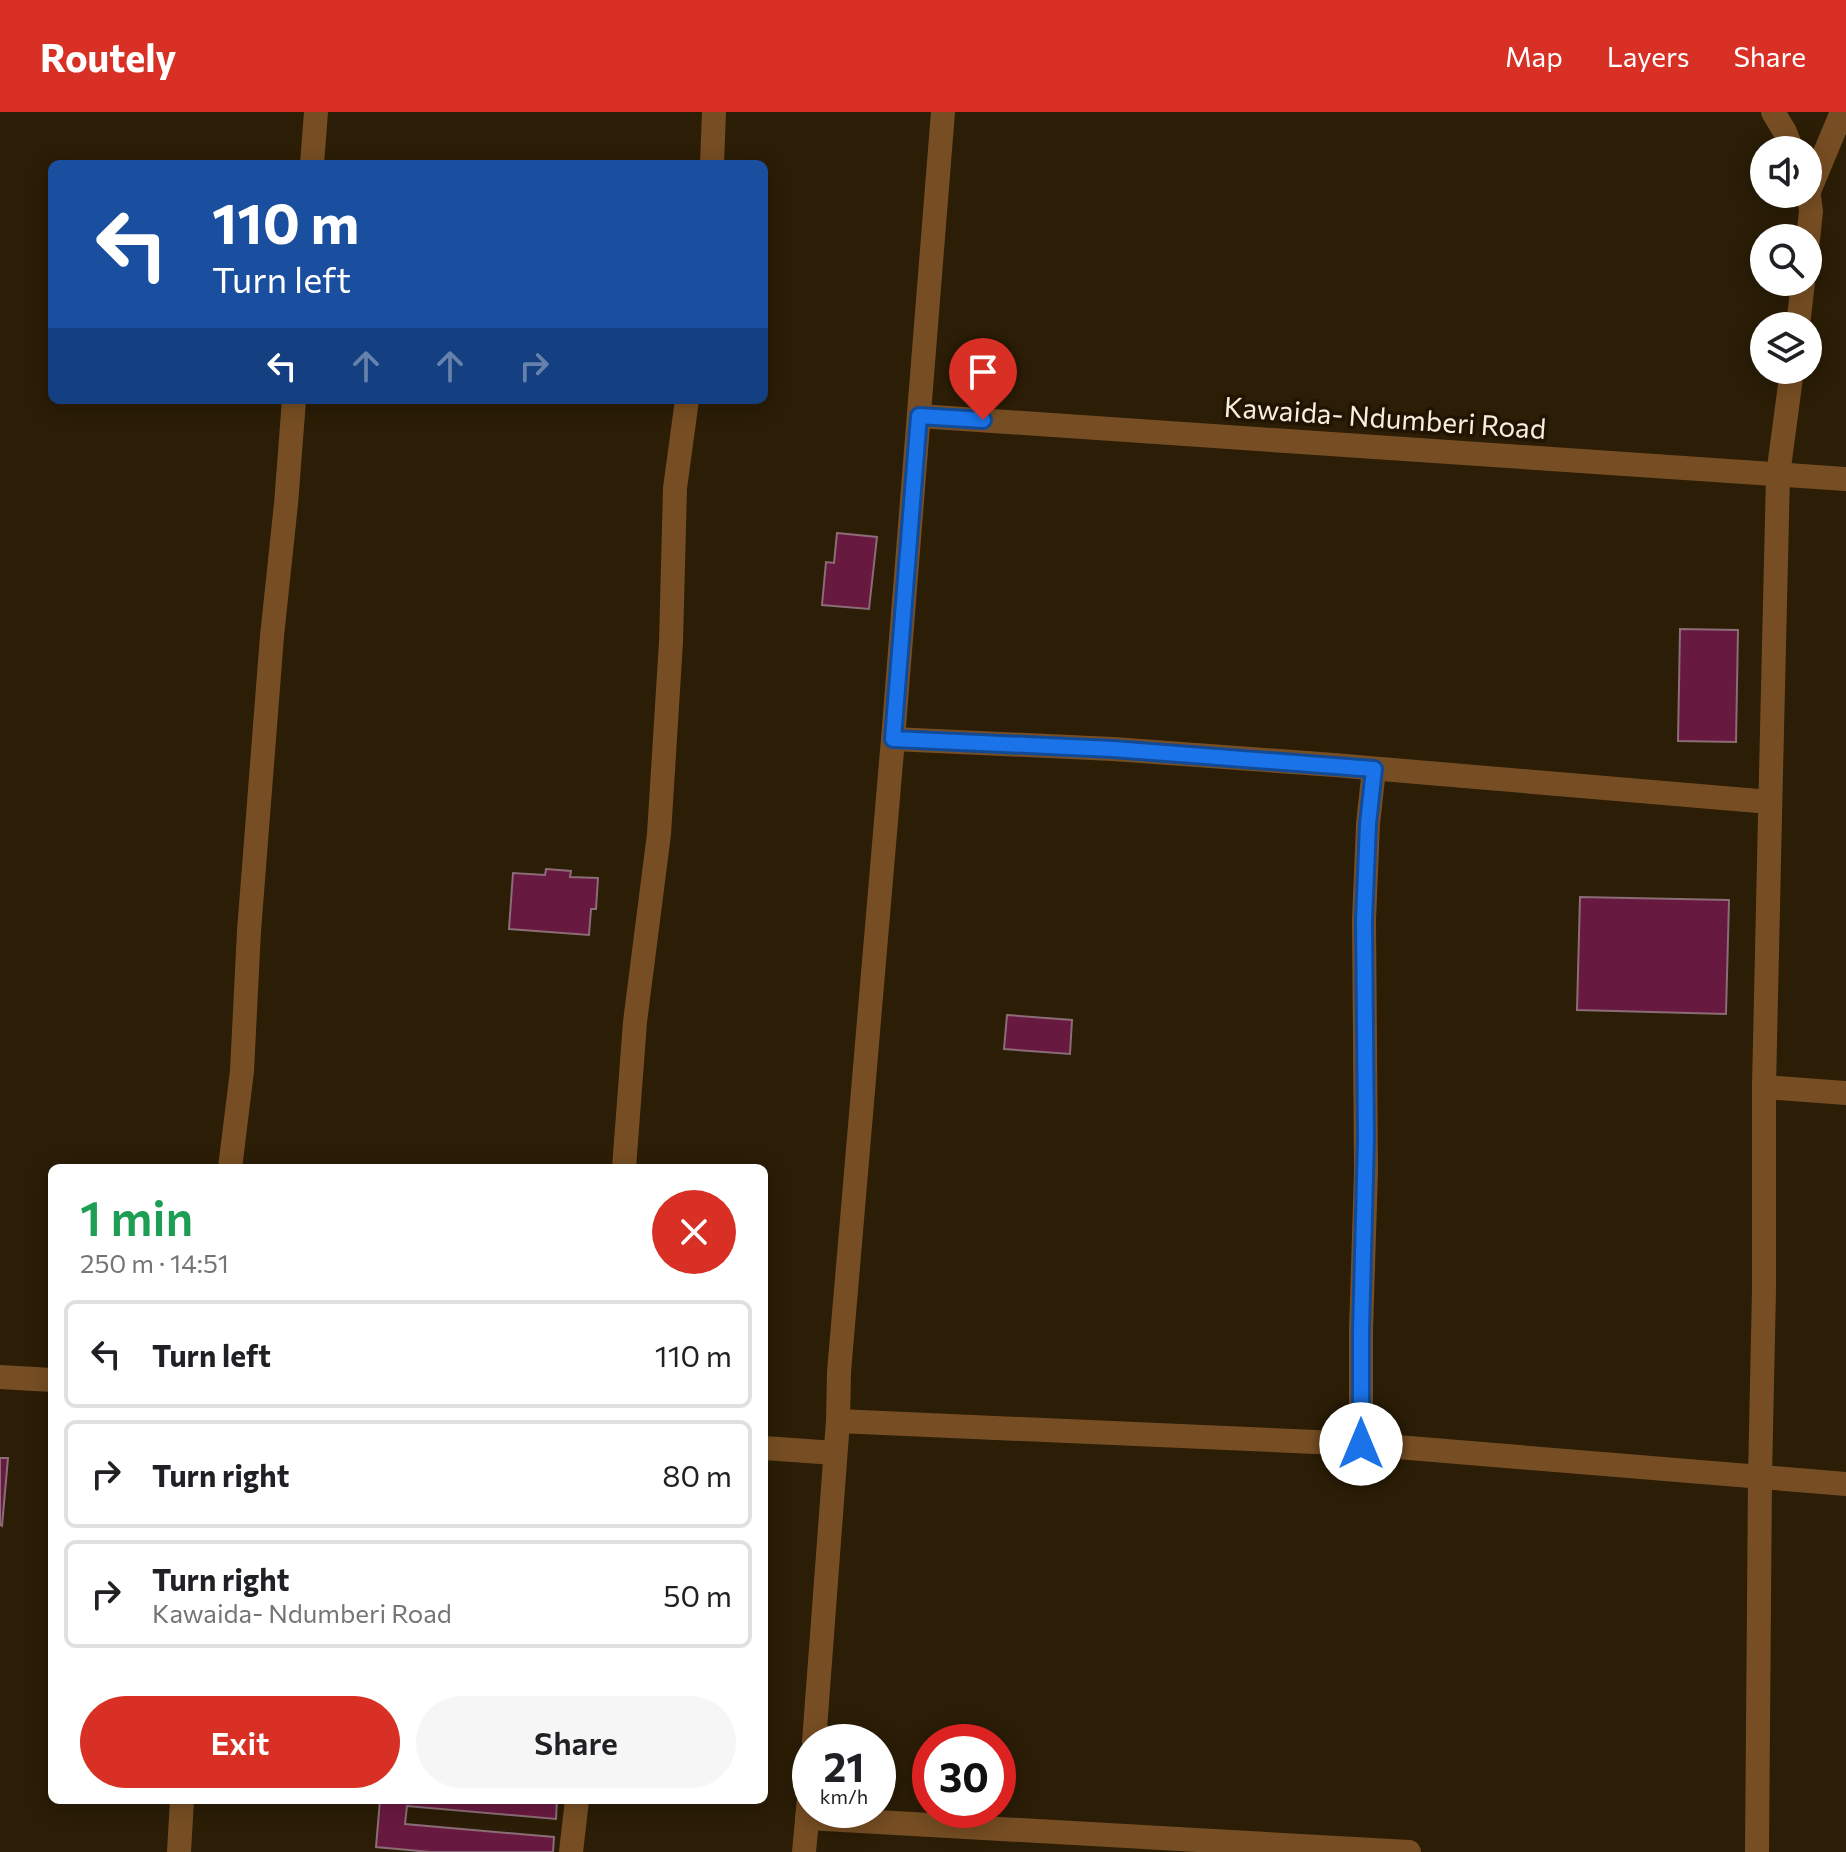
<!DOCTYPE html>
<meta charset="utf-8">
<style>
:root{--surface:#fff;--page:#f6f6f6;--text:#202124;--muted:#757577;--line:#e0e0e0;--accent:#d93025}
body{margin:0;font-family:Commissioner,sans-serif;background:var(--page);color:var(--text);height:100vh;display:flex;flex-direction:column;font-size:30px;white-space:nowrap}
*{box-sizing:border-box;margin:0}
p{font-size:26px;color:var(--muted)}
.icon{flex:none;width:44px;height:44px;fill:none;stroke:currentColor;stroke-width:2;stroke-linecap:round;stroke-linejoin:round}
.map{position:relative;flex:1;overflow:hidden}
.panel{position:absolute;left:48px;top:1052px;width:720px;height:640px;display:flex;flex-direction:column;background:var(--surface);border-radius:12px;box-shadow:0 4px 20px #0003}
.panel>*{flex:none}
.guide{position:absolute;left:48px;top:48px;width:720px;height:244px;border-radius:12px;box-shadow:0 4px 20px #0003;background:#1a4fa0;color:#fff;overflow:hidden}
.tools{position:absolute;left:1750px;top:24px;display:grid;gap:16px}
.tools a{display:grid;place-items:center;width:72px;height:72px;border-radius:50%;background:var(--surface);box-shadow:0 4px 20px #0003;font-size:40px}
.speed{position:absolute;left:792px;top:1612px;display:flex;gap:16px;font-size:40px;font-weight:700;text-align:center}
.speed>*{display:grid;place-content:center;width:104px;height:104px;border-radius:50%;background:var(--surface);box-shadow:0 4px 20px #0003;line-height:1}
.speed small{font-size:20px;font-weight:400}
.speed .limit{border:12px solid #d22;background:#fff;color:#111}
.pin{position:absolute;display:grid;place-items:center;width:68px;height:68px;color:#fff;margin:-82px -34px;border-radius:50% 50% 50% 0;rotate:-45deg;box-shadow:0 0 8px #0007}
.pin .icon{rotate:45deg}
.me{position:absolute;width:88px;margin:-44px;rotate:0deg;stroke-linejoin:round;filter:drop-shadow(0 0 6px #0008)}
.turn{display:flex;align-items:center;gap:28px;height:168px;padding:0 32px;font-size:36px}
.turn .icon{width:104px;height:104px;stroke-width:2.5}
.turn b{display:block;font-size:56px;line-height:68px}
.lanes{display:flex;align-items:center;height:76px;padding:0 32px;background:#0003;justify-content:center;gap:40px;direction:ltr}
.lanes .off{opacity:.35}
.round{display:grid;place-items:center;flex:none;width:84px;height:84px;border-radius:42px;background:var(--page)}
.headline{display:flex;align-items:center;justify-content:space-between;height:136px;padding:0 32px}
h1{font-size:48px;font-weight:600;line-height:60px;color:#1e9e55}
.button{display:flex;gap:16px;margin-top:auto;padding:16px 32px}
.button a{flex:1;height:92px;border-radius:48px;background:var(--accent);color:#fff;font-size:32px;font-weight:600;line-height:92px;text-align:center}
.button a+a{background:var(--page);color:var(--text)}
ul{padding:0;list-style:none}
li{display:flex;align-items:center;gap:24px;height:108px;margin:0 16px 12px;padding:0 16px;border:4px solid var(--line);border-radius:12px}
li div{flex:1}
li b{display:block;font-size:30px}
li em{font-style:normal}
header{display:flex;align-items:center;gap:48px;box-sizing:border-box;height:112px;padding:0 40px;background:var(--accent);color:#fff}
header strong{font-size:38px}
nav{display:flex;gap:44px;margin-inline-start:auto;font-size:28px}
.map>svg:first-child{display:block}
</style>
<header>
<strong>Routely</strong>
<nav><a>Map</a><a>Layers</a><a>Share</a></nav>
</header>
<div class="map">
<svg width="1846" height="1740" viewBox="0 0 1846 1740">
<rect width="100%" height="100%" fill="#2b1d06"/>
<g fill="#68193f" stroke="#8b6c77" stroke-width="2">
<polygon points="837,421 877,425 869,497 822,493 826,450 834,451"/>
<polygon points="1680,517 1738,518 1736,630 1678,629"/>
<polygon points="546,757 571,759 570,765 598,766 596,797 591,797 589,823 509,817 513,761 545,763"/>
<polygon points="1580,785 1729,788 1726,902 1577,898"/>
<polygon points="1007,903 1072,908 1070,942 1004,937"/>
<polygon points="0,1346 8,1346 2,1414 0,1413"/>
<polygon points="380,1688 557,1688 556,1707 407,1694 405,1712 554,1725 553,1740 430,1740 376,1735"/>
</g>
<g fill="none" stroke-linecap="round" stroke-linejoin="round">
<g stroke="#774e23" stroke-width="24">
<polyline points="1773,0 1785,20 1792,38"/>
<polyline points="312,52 316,0"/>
<polyline points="712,52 714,0"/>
<polyline points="1808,77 1811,99 1808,128"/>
<polyline points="1809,79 1842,0"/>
<polyline points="1798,214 1803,170"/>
<polyline points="919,304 1846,367"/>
<polyline points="893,627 1113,637 1334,653 1770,690"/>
<polyline points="1764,975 1846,981"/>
<polyline points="230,1056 242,959 249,819 272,524 286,392 294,288"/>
<polyline points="624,1056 635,910 659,722 671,530 675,376 687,288"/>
<polyline points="0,1265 52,1268"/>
<polyline points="838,1309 1361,1332 1846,1372"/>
<polyline points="1361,1332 1361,1219 1366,1059 1364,808 1368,712 1374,657"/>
<polyline points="764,1336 835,1341"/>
<polyline points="814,1630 838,1309 839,1260 893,627 943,0"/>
<polyline points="807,1706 1409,1740"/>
<polyline points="179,1740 182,1688"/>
<polyline points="571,1740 577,1688"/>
<polyline points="804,1740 810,1676"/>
<polyline points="1757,1740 1760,1365 1764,1177 1764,975 1770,704 1778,363 1792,258"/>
</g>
</g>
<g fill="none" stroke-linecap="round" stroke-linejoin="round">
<defs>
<polyline id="route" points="983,308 919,304 893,627 1113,637 1374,657 1368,712 1364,808 1366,1027 1361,1219 1361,1332"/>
</defs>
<use href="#route" stroke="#114b97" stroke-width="20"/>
<use href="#route" stroke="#1a73e8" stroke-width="14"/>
</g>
<g text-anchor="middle" stroke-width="7" stroke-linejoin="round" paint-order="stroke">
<g font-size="28" fill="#f8efe1" stroke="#211400">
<text transform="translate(1385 306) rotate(4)" y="10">Kawaida- Ndumberi Road</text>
</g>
</g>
</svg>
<div class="tools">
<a><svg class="icon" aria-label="sound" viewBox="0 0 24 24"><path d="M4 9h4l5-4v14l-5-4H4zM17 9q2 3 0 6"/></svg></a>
<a><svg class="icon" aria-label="search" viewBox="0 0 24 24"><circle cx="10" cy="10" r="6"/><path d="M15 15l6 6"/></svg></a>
<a><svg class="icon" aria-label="layers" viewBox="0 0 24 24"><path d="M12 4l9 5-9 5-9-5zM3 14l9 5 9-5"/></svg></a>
</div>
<div class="speed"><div>21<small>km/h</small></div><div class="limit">30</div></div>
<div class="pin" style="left:983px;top:308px;background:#d93025"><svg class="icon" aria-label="arrive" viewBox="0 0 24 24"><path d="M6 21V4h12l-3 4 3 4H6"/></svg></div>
<svg class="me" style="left:1361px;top:1332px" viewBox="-20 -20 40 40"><circle r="19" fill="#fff"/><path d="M0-13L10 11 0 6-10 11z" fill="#1a73e8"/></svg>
<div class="guide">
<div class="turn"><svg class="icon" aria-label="left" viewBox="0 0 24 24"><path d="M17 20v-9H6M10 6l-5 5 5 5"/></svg><div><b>110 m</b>Turn left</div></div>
<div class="lanes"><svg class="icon" aria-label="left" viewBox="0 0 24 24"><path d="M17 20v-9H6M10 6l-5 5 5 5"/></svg><svg class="icon off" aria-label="ahead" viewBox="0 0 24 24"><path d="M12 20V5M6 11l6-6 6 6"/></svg><svg class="icon off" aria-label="ahead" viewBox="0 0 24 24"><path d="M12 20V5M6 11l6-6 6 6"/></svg><svg class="icon off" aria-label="right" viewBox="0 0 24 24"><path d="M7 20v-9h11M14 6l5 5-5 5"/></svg></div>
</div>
<section class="panel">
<div class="headline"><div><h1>1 min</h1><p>250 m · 14:51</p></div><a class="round" style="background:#d93025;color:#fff"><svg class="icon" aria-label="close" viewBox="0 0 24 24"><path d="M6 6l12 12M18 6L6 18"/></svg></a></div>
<ul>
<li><svg class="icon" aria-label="left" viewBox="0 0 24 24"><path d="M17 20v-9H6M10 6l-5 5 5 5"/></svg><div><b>Turn left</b></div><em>110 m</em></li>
<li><svg class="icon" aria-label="right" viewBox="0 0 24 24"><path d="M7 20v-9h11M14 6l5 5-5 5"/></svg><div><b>Turn right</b></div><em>80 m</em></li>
<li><svg class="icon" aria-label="right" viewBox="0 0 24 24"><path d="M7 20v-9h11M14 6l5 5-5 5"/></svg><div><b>Turn right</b><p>Kawaida- Ndumberi Road</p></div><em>50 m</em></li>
</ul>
<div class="button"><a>Exit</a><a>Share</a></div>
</section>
</div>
